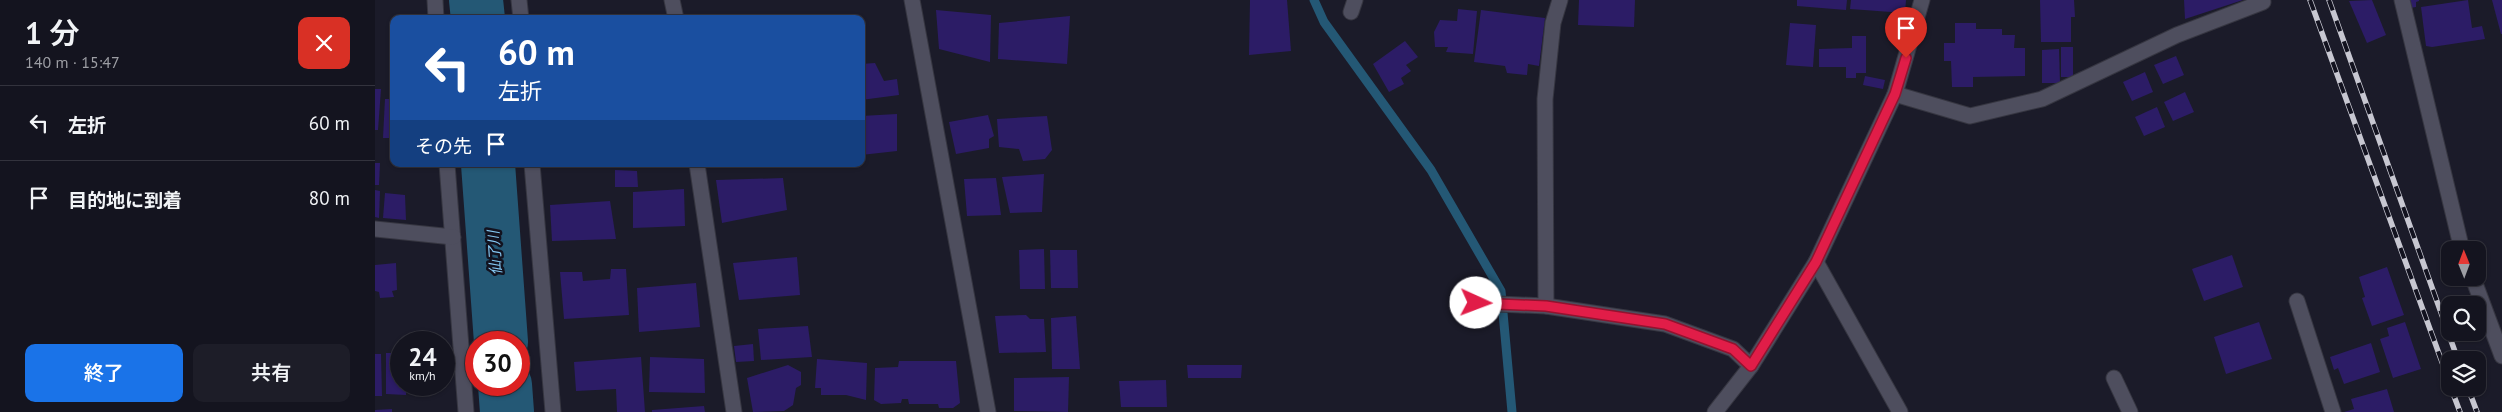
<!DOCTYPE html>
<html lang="ja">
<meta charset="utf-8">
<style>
:root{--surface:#14141f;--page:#1d1d28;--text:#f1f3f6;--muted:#9d9ea4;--line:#33333d;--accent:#1a73e8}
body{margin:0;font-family:"PT Sans","Noto Sans JP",sans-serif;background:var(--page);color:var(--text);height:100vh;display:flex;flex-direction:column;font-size:19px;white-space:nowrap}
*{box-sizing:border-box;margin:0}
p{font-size:16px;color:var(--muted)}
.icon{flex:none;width:28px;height:28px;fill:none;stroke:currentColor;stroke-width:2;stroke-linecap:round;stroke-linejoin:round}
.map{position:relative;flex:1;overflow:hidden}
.panel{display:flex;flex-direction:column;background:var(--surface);width:375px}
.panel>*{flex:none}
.banner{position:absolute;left:15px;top:15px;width:475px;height:152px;border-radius:10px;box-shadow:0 1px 4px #0004,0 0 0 1px var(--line);background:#1a4fa0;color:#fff;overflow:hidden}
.needle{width:32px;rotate:359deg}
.controls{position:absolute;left:2066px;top:241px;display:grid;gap:10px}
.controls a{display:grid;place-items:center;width:45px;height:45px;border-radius:10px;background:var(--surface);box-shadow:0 1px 4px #0004,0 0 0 1px var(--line);font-size:25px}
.speed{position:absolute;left:15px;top:331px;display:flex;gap:10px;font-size:25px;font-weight:700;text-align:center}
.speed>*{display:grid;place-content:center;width:65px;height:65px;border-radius:50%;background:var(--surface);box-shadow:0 1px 4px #0004,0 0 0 1px var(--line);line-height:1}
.speed small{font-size:12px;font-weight:400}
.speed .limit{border:8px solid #d22;background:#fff;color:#111}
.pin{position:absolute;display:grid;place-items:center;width:42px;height:42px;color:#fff;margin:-51px -21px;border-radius:50% 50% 50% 0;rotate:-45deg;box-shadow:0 0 5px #0007}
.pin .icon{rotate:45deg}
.me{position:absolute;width:55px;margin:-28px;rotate:92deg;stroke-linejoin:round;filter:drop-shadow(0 0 4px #0008)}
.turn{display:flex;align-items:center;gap:18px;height:105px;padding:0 25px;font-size:22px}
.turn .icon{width:65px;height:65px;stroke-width:2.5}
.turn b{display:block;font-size:35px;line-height:42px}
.then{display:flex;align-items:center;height:48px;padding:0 25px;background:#0003;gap:10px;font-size:19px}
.round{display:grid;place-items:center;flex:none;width:52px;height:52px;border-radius:10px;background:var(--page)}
.headline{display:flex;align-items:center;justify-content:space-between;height:85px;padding:0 25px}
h1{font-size:30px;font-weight:600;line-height:38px}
.action{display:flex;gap:10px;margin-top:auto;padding:10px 25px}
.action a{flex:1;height:58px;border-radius:10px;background:var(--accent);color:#fff;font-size:20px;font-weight:600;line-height:58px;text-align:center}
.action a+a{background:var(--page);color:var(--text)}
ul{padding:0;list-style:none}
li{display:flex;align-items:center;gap:15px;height:75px;padding:0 25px;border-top:1px solid var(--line)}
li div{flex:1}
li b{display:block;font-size:19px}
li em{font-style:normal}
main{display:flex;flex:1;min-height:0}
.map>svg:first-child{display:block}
</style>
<main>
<section class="panel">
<div class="headline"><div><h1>1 分</h1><p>140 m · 15:47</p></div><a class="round" style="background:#d93025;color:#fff"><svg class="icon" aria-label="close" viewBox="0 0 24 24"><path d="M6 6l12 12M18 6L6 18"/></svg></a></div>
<ul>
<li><svg class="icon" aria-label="left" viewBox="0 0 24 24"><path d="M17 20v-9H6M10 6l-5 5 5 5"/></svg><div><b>左折</b></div><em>60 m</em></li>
<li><svg class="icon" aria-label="arrive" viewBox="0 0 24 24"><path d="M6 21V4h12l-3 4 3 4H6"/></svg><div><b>目的地に到着</b></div><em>80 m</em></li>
</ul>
<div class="action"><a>終了</a><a>共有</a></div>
</section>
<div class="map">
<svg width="2127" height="412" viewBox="0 0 2127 412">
<rect width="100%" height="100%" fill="#1b1b29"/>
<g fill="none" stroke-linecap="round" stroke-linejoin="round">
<polyline stroke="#245875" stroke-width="9" points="939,0 949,22 1056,170 1126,291 1137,412"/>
<g stroke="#245875" stroke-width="54">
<polyline points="101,0 103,19"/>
<polyline points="113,164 126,342"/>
<polyline points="130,385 132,412"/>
</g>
</g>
<g fill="#2c1c66">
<polygon points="875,0 912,0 916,51 874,55"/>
<polygon points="1204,0 1260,0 1259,27 1203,25"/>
<polygon points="1422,0 1472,0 1471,10 1422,6"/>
<polygon points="1476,0 1531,0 1530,13 1475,9"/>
<polygon points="1665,0 1699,0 1700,17 1696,17 1696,42 1666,42"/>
<polygon points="1809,0 1868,0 1810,19"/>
<polygon points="1997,0 2011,35 1992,43 1974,1"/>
<polygon points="2034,0 2044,0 2044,1 2041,2 2041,7 2035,8"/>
<polygon points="2093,0 2097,28 2107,26 2110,39 2057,47 2051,46 2046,7"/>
<polygon points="2117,0 2127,0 2127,34 2126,34"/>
<polygon points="1083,9 1102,11 1098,54 1071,52 1073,47 1060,47 1059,32 1065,20 1082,21"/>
<polygon points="561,10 616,15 615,62 564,49"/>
<polygon points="1106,10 1170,18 1164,66 1153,64 1152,75 1132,73 1130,66 1099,62"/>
<polygon points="695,16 692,64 623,59 624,23"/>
<polygon points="1415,23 1441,25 1438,67 1411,65"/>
<polygon points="1580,23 1601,23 1601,29 1627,29 1627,35 1640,35 1639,48 1650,48 1650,76 1598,77 1598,87 1577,87 1576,61 1569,61 1569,43 1580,43"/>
<polygon points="1477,36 1491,36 1491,73 1481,73 1481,78 1471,78 1471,67 1444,67 1444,49 1477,48"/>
<polygon points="1030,41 1043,57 1031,65 1036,71 1026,78 1029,84 1014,92 998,64"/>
<rect x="1686" y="47" width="12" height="30"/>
<polygon points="1684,49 1685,83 1667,83 1667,50"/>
<polygon points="1801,56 1809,75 1788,84 1779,65"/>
<polygon points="500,63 509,81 522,79 524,95 486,100 486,64"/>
<polygon points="1770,72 1778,92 1757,101 1748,82"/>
<polygon points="1490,76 1510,80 1508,89 1488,85"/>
<polygon points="0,89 6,89 3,130 0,130"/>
<polygon points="1810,92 1819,112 1798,121 1789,102"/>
<polygon points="10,99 19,99 19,138 8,138"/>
<polygon points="1782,107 1790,127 1769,136 1760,117"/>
<polygon points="522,114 522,151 486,155 486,116"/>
<polygon points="613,115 619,136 614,139 614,148 581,154 574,122"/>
<polygon points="672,116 677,150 670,159 648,161 644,149 624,147 622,119"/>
<polygon points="0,163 5,163 4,185 0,185"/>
<polygon points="329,164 358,164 358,165 329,168"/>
<polygon points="240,170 262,171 263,187 240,187"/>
<polygon points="669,174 667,212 635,213 627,177"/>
<polygon points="408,178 412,210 347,223 341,180"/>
<polygon points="621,178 626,215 592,216 589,179"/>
<polygon points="309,189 310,226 258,228 258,192"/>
<polygon points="0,190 5,191 4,218 0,217"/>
<polygon points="10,193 30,195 31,220 8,218"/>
<polygon points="235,201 241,239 177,241 175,205"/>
<polygon points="669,249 670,289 645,289 644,250"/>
<polygon points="675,250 702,250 703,288 676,288"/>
<polygon points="1857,255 1868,287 1829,301 1817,269"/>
<polygon points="422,257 425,295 364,300 358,263"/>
<polygon points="21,263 22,290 17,291 19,297 5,298 4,292 0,291 0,265"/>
<polygon points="2012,267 2029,315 1997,326 1987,298 1990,297 1984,277"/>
<polygon points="236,269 251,269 254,315 189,319 185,272 207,272 208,281 235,279"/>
<polygon points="321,283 325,327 264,332 262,288"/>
<polygon points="651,315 655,319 669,319 671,352 624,353 620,316"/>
<polygon points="701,316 705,369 677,369 676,318"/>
<polygon points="1884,322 1897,359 1851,374 1839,337"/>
<polygon points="2030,322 2046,369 2018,378 2005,339 2014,336 2012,328"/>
<polygon points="433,326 437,357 386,360 383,329"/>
<polygon points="1996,343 2005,372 1969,384 1963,368 1959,370 1955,357"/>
<polygon points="378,344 379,361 361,362 359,346"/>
<polygon points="11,353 26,353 26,385 52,386 31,388 31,395 11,394"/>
<polygon points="0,354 6,354 7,396 0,396"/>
<polygon points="266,357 270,412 242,412 241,389 201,391 199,362"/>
<polygon points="275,357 329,359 330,393 274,392"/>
<polygon points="442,359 492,363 491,400 471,395 446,395 446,388 440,388"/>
<polygon points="524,361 581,361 585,403 578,408 564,408 563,404 534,404 533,399 527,399 526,403 506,404 499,400 500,368 523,367"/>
<polygon points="413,365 426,372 426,385 421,388 418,405 409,411 378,412 372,378"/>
<polygon points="812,365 867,365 866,378 813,378"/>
<polygon points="694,377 693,412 639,411 639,378"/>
<polygon points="791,380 792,407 746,407 744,381"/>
<polygon points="2012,389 2019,412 1969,412 1979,409 1976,399"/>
<polygon points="329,406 330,412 277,412 277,410"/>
<polygon points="17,409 17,412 0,412 0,410"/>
</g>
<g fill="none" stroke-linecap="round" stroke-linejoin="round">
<defs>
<g id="lane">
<polyline points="60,0 61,19"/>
<polyline points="976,12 980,0"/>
<polyline points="72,164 91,412"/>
<polyline points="0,229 78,237"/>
<polyline points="1922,301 1958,412"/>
<polyline points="1739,378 1755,412"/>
</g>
<g id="street">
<polyline points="144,0 146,19"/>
<polyline points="297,0 301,19"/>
<polyline points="537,0 613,412"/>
<polyline points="2027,0 2087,250"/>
<polyline points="1520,94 1595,116 1667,99 1802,35 1888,2"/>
<polyline points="157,164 178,412"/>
<polyline points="322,164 359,412"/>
<polyline points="1441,262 1525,412"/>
<polyline points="2098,278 2127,356"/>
<polyline points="1101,303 1171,306 1290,324 1358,349 1376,366"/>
<polyline points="1171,306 1170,99 1178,23 1185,0"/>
<polyline points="1340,412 1376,366 1441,262 1520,94 1547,0"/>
</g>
</defs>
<use href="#lane" stroke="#363641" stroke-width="17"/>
<use href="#street" stroke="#363641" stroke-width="17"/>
<use href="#lane" stroke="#4e4e5e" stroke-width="15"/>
<use href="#street" stroke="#4e4e5e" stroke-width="15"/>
<defs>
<g id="rail">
<polyline points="1935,0 2075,384"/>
<polyline points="1954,0 2083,360"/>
<polyline points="2076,388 2085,412"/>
<polyline points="2093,388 2102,412"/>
</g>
</defs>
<use href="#rail" stroke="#c7c7d1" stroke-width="5.5"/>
<use href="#rail" stroke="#12121f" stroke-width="4" stroke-dasharray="11" stroke-linecap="butt"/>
</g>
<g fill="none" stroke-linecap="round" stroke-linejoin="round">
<defs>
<polyline id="route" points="1101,303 1171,306 1290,324 1358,349 1376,366 1441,262 1520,94 1531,58"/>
</defs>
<use href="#route" stroke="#92132f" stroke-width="12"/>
<use href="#route" stroke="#e11d48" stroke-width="9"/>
</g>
<g text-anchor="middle" stroke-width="5" stroke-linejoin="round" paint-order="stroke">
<g font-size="15" font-style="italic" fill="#85c8f3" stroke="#12121f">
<text transform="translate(120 253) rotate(-94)" y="5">仙了川</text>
</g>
</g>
</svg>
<div class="controls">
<a><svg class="needle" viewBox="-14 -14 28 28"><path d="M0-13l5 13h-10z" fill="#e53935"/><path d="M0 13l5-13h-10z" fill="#9d9ea4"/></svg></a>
<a><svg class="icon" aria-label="search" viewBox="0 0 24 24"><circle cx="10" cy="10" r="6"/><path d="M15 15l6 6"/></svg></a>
<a><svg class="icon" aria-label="layers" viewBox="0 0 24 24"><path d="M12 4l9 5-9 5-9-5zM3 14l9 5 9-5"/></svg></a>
</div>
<div class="speed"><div>24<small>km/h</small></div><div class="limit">30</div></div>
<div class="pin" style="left:1531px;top:58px;background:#d93025"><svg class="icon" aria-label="arrive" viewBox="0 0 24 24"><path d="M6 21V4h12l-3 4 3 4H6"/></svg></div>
<svg class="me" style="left:1101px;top:303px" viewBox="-20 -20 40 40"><circle r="19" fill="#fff"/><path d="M0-13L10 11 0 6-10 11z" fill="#e11d48"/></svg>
<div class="banner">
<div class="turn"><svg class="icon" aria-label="left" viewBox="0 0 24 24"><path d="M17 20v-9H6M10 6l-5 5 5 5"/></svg><div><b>60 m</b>左折</div></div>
<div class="then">その先<svg class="icon" aria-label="arrive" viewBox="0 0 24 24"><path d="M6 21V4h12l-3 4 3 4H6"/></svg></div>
</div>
</div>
</main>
